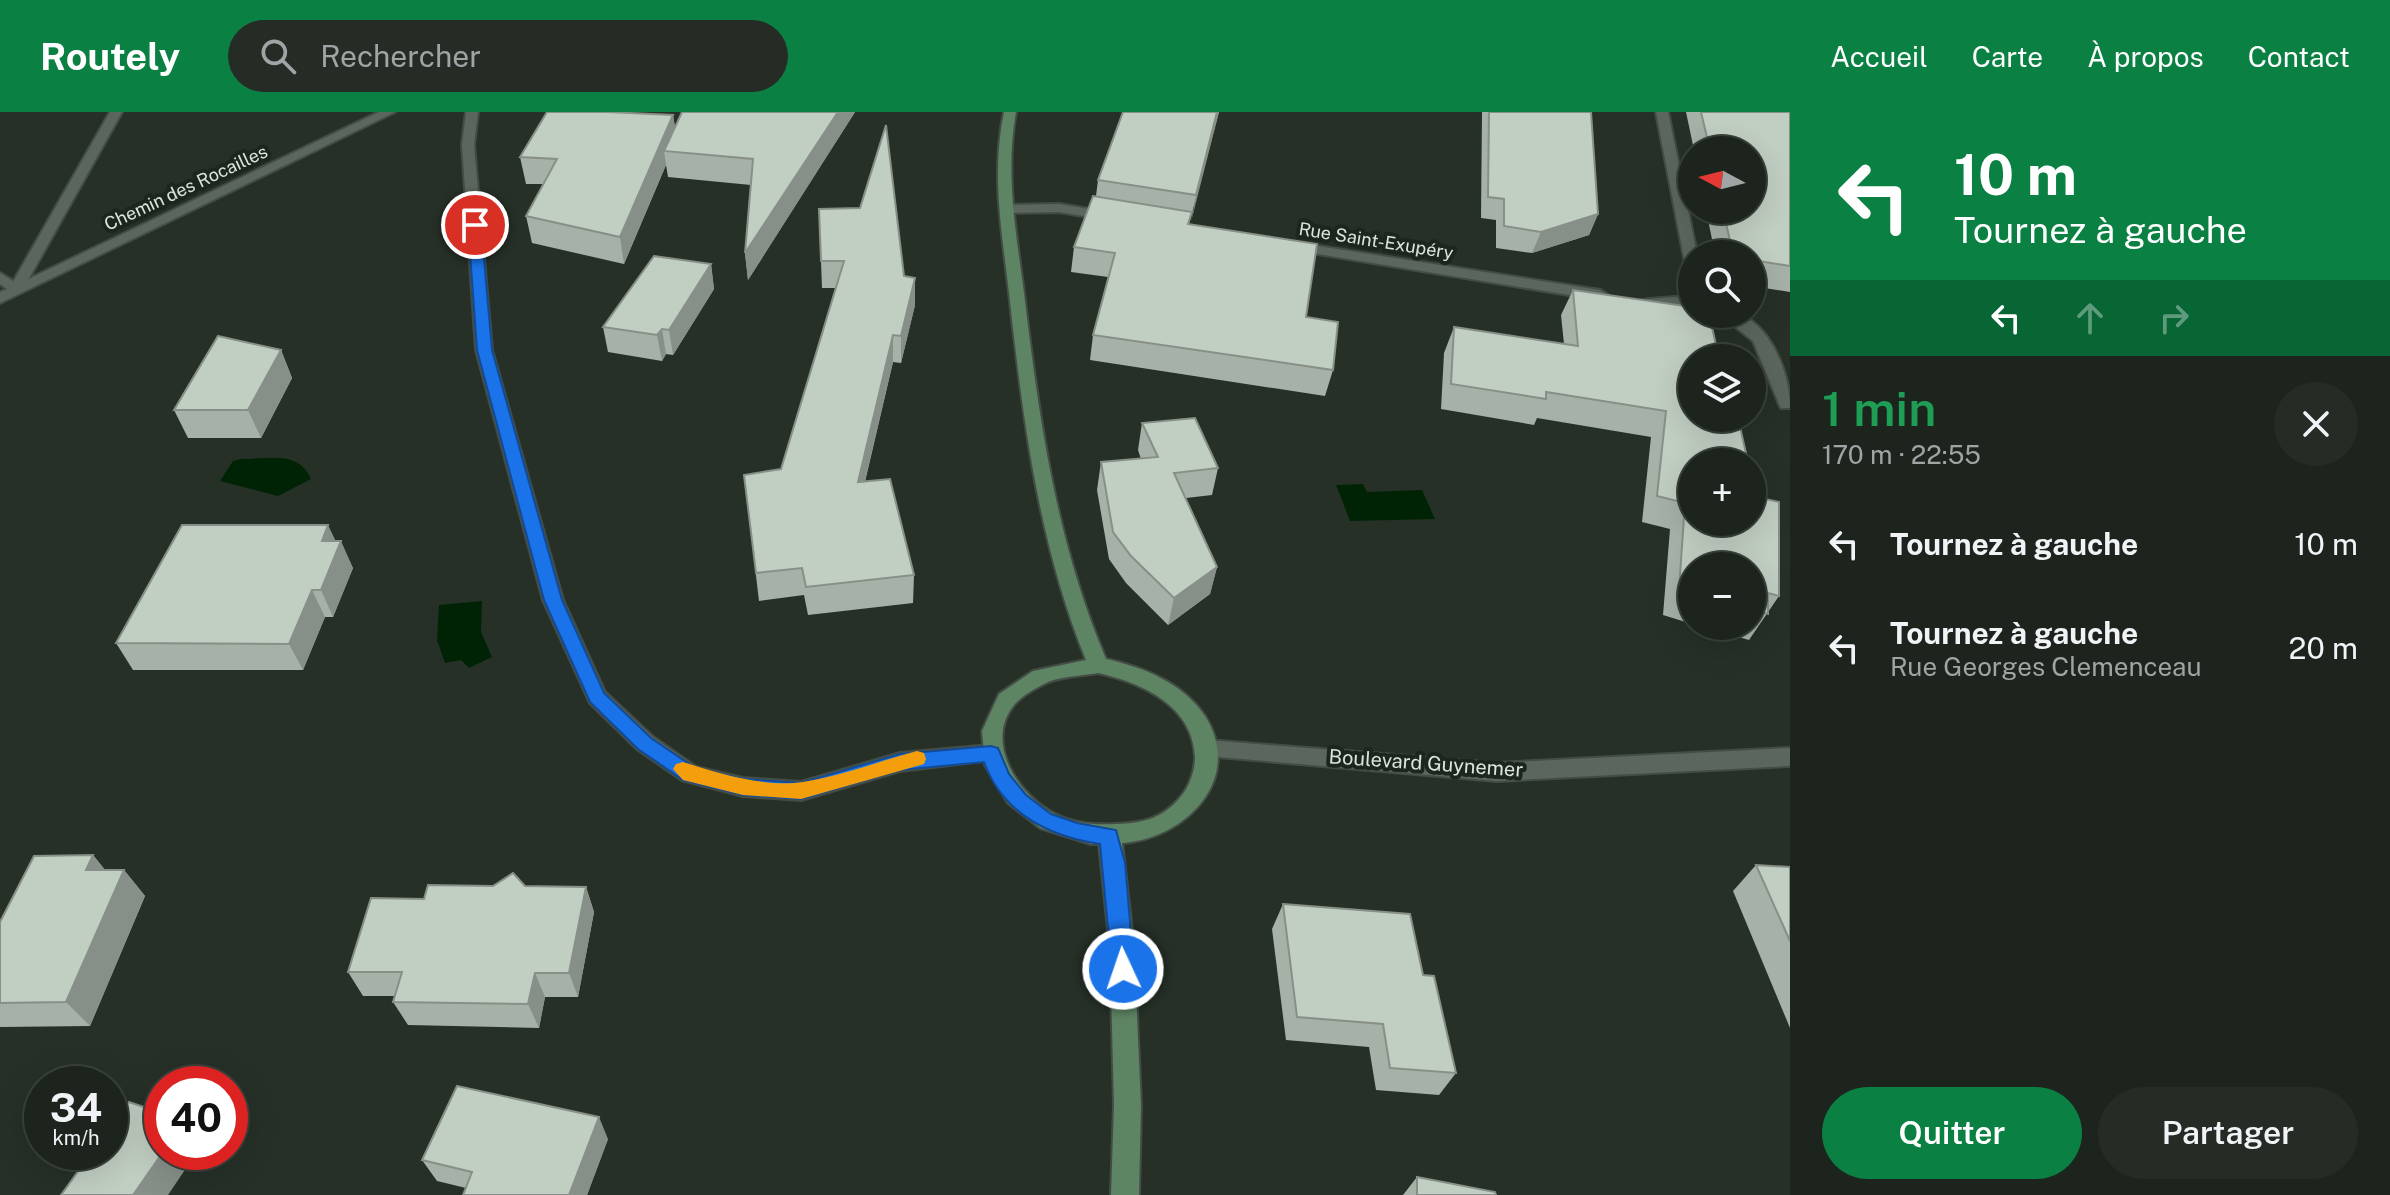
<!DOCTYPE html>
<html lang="fr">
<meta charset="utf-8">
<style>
:root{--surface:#1c241d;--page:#252c26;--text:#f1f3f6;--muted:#a0a4a4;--line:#3a413b;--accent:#0b8043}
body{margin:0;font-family:"Public Sans",sans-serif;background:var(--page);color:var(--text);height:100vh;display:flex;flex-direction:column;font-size:30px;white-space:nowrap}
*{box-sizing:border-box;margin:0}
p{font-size:26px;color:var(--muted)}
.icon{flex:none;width:44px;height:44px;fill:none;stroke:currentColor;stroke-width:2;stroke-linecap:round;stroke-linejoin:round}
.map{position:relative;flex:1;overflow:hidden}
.sheet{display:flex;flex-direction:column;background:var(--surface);width:600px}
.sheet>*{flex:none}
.guide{background:#0b8043;color:#fff;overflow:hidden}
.needle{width:52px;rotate:277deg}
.buttons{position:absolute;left:1678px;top:24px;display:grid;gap:16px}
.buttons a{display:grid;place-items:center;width:88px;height:88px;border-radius:50%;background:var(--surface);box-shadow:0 8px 32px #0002,0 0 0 2px var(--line);font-size:40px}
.speed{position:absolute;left:24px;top:954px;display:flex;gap:16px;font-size:40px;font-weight:700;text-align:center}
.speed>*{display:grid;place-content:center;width:104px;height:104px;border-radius:50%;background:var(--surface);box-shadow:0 8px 32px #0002,0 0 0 2px var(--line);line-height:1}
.speed small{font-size:20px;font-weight:400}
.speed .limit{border:12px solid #d22;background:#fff;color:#111}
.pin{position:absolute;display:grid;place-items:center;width:68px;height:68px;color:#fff;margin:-34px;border:4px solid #fff;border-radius:50%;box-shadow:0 2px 8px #0007}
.me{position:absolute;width:88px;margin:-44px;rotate:357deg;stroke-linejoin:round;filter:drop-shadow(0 0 6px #0008)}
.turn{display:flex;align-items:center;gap:28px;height:168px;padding:0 32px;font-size:36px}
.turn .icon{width:104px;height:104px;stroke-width:2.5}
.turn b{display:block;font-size:56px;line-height:68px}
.lanes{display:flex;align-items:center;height:76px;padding:0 32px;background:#0003;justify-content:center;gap:40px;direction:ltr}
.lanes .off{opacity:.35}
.round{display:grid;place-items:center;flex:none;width:84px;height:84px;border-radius:42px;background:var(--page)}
.headline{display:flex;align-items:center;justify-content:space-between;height:136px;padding:0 32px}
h1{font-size:48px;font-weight:600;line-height:60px;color:#1e9e55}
.cta{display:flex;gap:16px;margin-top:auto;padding:16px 32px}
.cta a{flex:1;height:92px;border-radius:48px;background:var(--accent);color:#fff;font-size:32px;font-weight:600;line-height:92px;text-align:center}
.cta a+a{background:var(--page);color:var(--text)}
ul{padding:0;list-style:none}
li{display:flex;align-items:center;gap:24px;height:104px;padding:0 32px}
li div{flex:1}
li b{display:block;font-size:30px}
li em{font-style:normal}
header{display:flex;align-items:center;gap:48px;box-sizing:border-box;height:112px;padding:0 40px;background:var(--accent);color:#fff}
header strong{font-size:38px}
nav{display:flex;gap:44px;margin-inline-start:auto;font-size:28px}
.search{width:560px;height:72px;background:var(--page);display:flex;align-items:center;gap:20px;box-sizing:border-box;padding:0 28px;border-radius:44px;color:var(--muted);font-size:30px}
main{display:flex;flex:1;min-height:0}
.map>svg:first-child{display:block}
</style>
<header>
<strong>Routely</strong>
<div class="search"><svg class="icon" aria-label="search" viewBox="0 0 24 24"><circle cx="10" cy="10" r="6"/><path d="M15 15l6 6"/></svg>Rechercher</div>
<nav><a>Accueil</a><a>Carte</a><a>À propos</a><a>Contact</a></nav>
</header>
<main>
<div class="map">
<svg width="1790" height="1083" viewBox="0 0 1790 1083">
<rect width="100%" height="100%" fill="#263027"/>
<g fill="#002305">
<path d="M241,347c27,0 58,-9 70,20l-33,17 -58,-15 13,-20z"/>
<polygon points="1363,372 1367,380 1422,378 1435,407 1350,409 1336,373"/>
<polygon points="482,489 481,520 492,545 469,556 461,548 445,551 437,528 439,493"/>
</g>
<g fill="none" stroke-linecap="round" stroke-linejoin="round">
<defs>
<g id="lane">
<polygon points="110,0 122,0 23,177 16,181 11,180 9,177"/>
<path d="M1719,202c8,0 18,-2 25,2 30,16 46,61 46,92h-9l-2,-4 -26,-63z"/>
</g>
<g id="street">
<polygon points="379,0 395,0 0,191 0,180 7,177 0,172 0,161 18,172"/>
<polygon points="466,0 478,0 474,33 492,238 563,488 605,580 653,625 696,655 743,666 801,670 900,641 991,633 999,635 1002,641 999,647 900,659 801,688 743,684 682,668 637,637 590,591 543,488 476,238 462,33"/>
<polygon points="1656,0 1668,0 1697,142 1692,142 1692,155 1685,151"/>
<polygon points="1059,92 1114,101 1121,105 1114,109 1059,100 1007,101 1000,97 1007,93"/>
<polygon points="1292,130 1600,178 1608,183 1600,188 1287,137 1285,134"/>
<path d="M1692,183v10l-28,5 -26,-5 -3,-3c6,-4 44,-4 57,-7z"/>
<polygon points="1207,628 1497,651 1790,636 1790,654 1497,669 1207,644 1199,642 1196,636 1199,630"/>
</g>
<path id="secondary" d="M1004,0h12c-11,61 0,120 8,181 15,126 32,249 82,366 37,8 77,24 99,57 40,63 -20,123 -83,127l12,105 7,157 -2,90h-28l3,-90 -4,-157 -11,-104h-8l-51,-16 -32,-25 -23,-38 -3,-34 17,-37 34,-23 53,-11c-48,-118 -63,-241 -77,-367 -7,-61 -18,-120 -5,-181zM1098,561c45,10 95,33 97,84 0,16 -7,33 -18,44 -18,19 -36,22 -61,23 -21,1 -40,0 -59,-9 -37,-17 -74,-72 -43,-110 6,-8 22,-17 30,-21 15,-8 38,-8 54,-11z"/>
</defs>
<use href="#lane" stroke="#444d45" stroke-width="4"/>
<use href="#street" stroke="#444d45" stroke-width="4"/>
<use href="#secondary" stroke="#444d45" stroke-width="4"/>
<use href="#lane" fill="#5b675c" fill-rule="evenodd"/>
<use href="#street" fill="#5b675c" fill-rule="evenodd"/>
<use href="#secondary" fill="#5d8463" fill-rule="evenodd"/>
</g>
<g fill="#a6b1a7">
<polygon points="855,0 748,168 745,141 751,73 668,65 666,53 624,152 532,131 526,104 543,72 526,72 520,45 673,3 675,16"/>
<polygon points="1123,0 1219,0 1189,112 1306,205 1333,258 1325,284 1090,248 1093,223 1108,165 1071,160 1074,135 1096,84 1098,68"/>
<polygon points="1482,0 1591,0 1598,102 1589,123 1532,141 1496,136 1496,108 1481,106"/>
<polygon points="1686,0 1790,0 1790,180 1752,174 1752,142 1715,142 1706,98 1752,98 1752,38 1694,38"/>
<polygon points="819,97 904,164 915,166 915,193 901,251 893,250 865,370 914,463 913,491 808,503 804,483 759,489 744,363 781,357 836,176 822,176"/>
<polygon points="711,152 714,177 673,243 666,242 662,249 608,240 603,215"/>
<polygon points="1573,178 1692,246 1779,484 1749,528 1700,514 1752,514 1752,454 1692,454 1692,512 1663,503 1670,417 1642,410 1651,325 1537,306 1534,313 1441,297 1444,241 1454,215 1564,232 1561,203"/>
<polygon points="281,238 292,266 261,326 188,326 174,298"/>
<polygon points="1142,311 1218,356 1212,383 1186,386 1217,455 1210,482 1168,513 1126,471 1109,447 1097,378 1101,350 1141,347 1138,338"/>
<polygon points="336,429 353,456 333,505 325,505 303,558 133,558 116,531"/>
<polygon points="93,743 105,758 124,758 145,784 90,914 0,915 0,810"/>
<polygon points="1756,753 1790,755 1790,916 1733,779"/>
<polygon points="525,774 586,775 594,800 578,885 545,885 539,916 408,913 393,890 395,884 363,884 348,860 424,787"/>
<polygon points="1283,792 1423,863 1456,961 1439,983 1376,978 1369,935 1286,928 1272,817"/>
<polygon points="608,1027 587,1083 463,1083 466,1076 437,1069 422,1048"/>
<polygon points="1417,1065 1496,1083 1403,1083"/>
</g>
<g fill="#879088">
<polygon points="838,0 855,0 748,168 745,141"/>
<polygon points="1217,0 1219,0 1191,110 1196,83"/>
<polygon points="673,3 677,28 664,39 666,53 624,152 620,125"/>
<polygon points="1598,102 1589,123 1532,141 1541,120"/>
<polygon points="711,152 714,177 673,243 669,218"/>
<polygon points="915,166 915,193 901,251 901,224"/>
<polygon points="662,217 666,242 662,249 657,223"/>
<polygon points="893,223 893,250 858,398 858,370"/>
<polygon points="281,238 292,266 261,326 248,298"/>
<polygon points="328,413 339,436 341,429 353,456 333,505 321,478 322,429"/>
<polygon points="1217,455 1210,482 1168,513 1174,486"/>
<polygon points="312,478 325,505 303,558 289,532"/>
<polygon points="93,743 114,769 86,758"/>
<polygon points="124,758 145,784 90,914 66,890"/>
<polygon points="586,775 594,800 578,885 569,861"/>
<polygon points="535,861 545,885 539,916 528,892"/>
<polygon points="599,1005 608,1027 587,1083 569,1083"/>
<polygon points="163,1040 197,1040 168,1083 133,1083"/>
</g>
<g fill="#c1cec2" stroke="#879088" stroke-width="2">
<polygon points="547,0 608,0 673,3 620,125 526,104 557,47 520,45"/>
<polygon points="682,0 838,0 745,141 753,47 664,39"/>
<polygon points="1123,0 1217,0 1196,83 1098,68"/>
<polygon points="1489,0 1591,0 1598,102 1541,120 1504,114 1504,87 1488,85"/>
<polygon points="1701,0 1790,0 1790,154 1752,148 1752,142 1733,142 1723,98 1752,98 1752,38 1710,38"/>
<polygon points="886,13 904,164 915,166 901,224 893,223 858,370 890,367 914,463 806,475 802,456 756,461 744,363 781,357 844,149 821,149 819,97 860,96"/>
<polygon points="1093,84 1192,100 1188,112 1317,132 1306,205 1338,210 1333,258 1093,223 1115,141 1074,135"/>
<polygon points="654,144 711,152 669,218 662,217 657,223 603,215"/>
<polygon points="1573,178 1692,195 1692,202 1709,202 1719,246 1692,246 1692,306 1738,306 1748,350 1692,350 1692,410 1752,410 1752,364 1757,385 1779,390 1779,484 1768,481 1768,502 1752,497 1752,454 1692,454 1692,481 1679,477 1685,391 1657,384 1666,299 1546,280 1546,287 1451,272 1454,215 1578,234"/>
<polygon points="218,224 281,238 248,298 174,298"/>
<polygon points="1195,306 1218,356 1174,361 1217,455 1174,486 1131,444 1113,420 1101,350 1158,345 1142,311"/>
<polygon points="182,413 328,413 322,429 341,429 321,478 312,478 289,532 116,531"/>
<polygon points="93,743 86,758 124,758 66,890 0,891 0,810 34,744"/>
<polygon points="1756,753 1790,755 1790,829"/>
<polygon points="513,761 525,774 586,775 569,861 535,861 528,892 393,890 402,860 348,860 371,786 424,787 428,773 493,774"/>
<polygon points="1283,792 1410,802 1423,863 1434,864 1456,961 1390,956 1383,912 1297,905"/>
<polygon points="457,974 599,1005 569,1083 463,1083 472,1060 422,1048"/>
<polygon points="129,990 162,1001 162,1040 163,1040 133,1083 61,1083 92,1040 110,1040 110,1016"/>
<polygon points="1417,1065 1495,1080 1496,1083 1417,1083"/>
</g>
<path fill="#1a73e8" stroke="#114b97" stroke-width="2" d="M475,109l6,4 11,125 70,250 42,93 47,45 44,30 48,11 58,4 99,-29 91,-8 7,2 11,26 17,21 25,19 26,9 39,7 9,33 9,106 -4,7 -7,3 -8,-3 -3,-7 -12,-125c-52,-8 -97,-30 -116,-82l-84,8 -99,29 -58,-4 -60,-15 -45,-31 -48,-47 -46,-102 -67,-250 -9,-125z"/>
<path fill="#f59e0b" d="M917,639l7,2 2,6 -2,5 -123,35 -58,-4 -60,-15 -10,-11 3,-5 7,-2c34,11 83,26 120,20 38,-6 77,-21 114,-31z"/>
<g text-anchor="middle" stroke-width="8" stroke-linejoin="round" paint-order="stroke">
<g font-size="18" fill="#dce2dc" stroke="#1c261d">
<text transform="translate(186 76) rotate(-25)" y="6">Chemin des Rocailles</text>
<text transform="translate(1376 129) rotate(9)" y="6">Rue Saint-Exupéry</text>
</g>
<g font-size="20" fill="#dce2dc" stroke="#1c261d">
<text transform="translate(1426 651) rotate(4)" y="7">Boulevard Guynemer</text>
</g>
</g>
</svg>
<div class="buttons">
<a><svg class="needle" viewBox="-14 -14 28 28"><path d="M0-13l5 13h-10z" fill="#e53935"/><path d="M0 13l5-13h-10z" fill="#a0a4a4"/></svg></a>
<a><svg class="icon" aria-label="search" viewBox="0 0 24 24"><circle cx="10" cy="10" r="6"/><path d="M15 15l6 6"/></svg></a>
<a><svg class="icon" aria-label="layers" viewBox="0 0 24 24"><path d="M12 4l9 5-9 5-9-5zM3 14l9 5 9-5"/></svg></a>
<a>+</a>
<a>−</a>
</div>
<div class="speed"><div>34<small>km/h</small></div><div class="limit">40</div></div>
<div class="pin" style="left:475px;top:113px;background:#d93025"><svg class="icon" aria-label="arrive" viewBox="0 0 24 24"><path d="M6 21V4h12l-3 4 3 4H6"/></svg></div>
<svg class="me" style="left:1123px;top:857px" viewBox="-20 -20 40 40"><circle r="17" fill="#1a73e8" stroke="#fff" stroke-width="3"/><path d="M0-11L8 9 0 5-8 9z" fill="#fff"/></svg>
</div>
<section class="sheet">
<div class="guide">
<div class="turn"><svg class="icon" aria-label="left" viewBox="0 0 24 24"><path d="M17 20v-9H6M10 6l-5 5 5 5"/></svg><div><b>10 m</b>Tournez à gauche</div></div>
<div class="lanes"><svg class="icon" aria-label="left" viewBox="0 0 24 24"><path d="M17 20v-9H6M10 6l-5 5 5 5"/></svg><svg class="icon off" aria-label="ahead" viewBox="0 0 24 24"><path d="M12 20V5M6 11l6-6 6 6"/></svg><svg class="icon off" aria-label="right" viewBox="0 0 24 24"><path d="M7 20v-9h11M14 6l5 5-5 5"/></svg></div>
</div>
<div class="headline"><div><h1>1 min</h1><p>170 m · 22:55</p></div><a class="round"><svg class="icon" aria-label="close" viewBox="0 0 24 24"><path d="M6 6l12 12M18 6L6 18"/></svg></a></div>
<ul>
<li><svg class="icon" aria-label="left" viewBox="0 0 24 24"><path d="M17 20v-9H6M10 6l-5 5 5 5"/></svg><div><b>Tournez à gauche</b></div><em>10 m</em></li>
<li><svg class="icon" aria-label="left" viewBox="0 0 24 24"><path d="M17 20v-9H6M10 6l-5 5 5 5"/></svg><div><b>Tournez à gauche</b><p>Rue Georges Clemenceau</p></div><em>20 m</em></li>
</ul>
<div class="cta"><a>Quitter</a><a>Partager</a></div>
</section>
</main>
